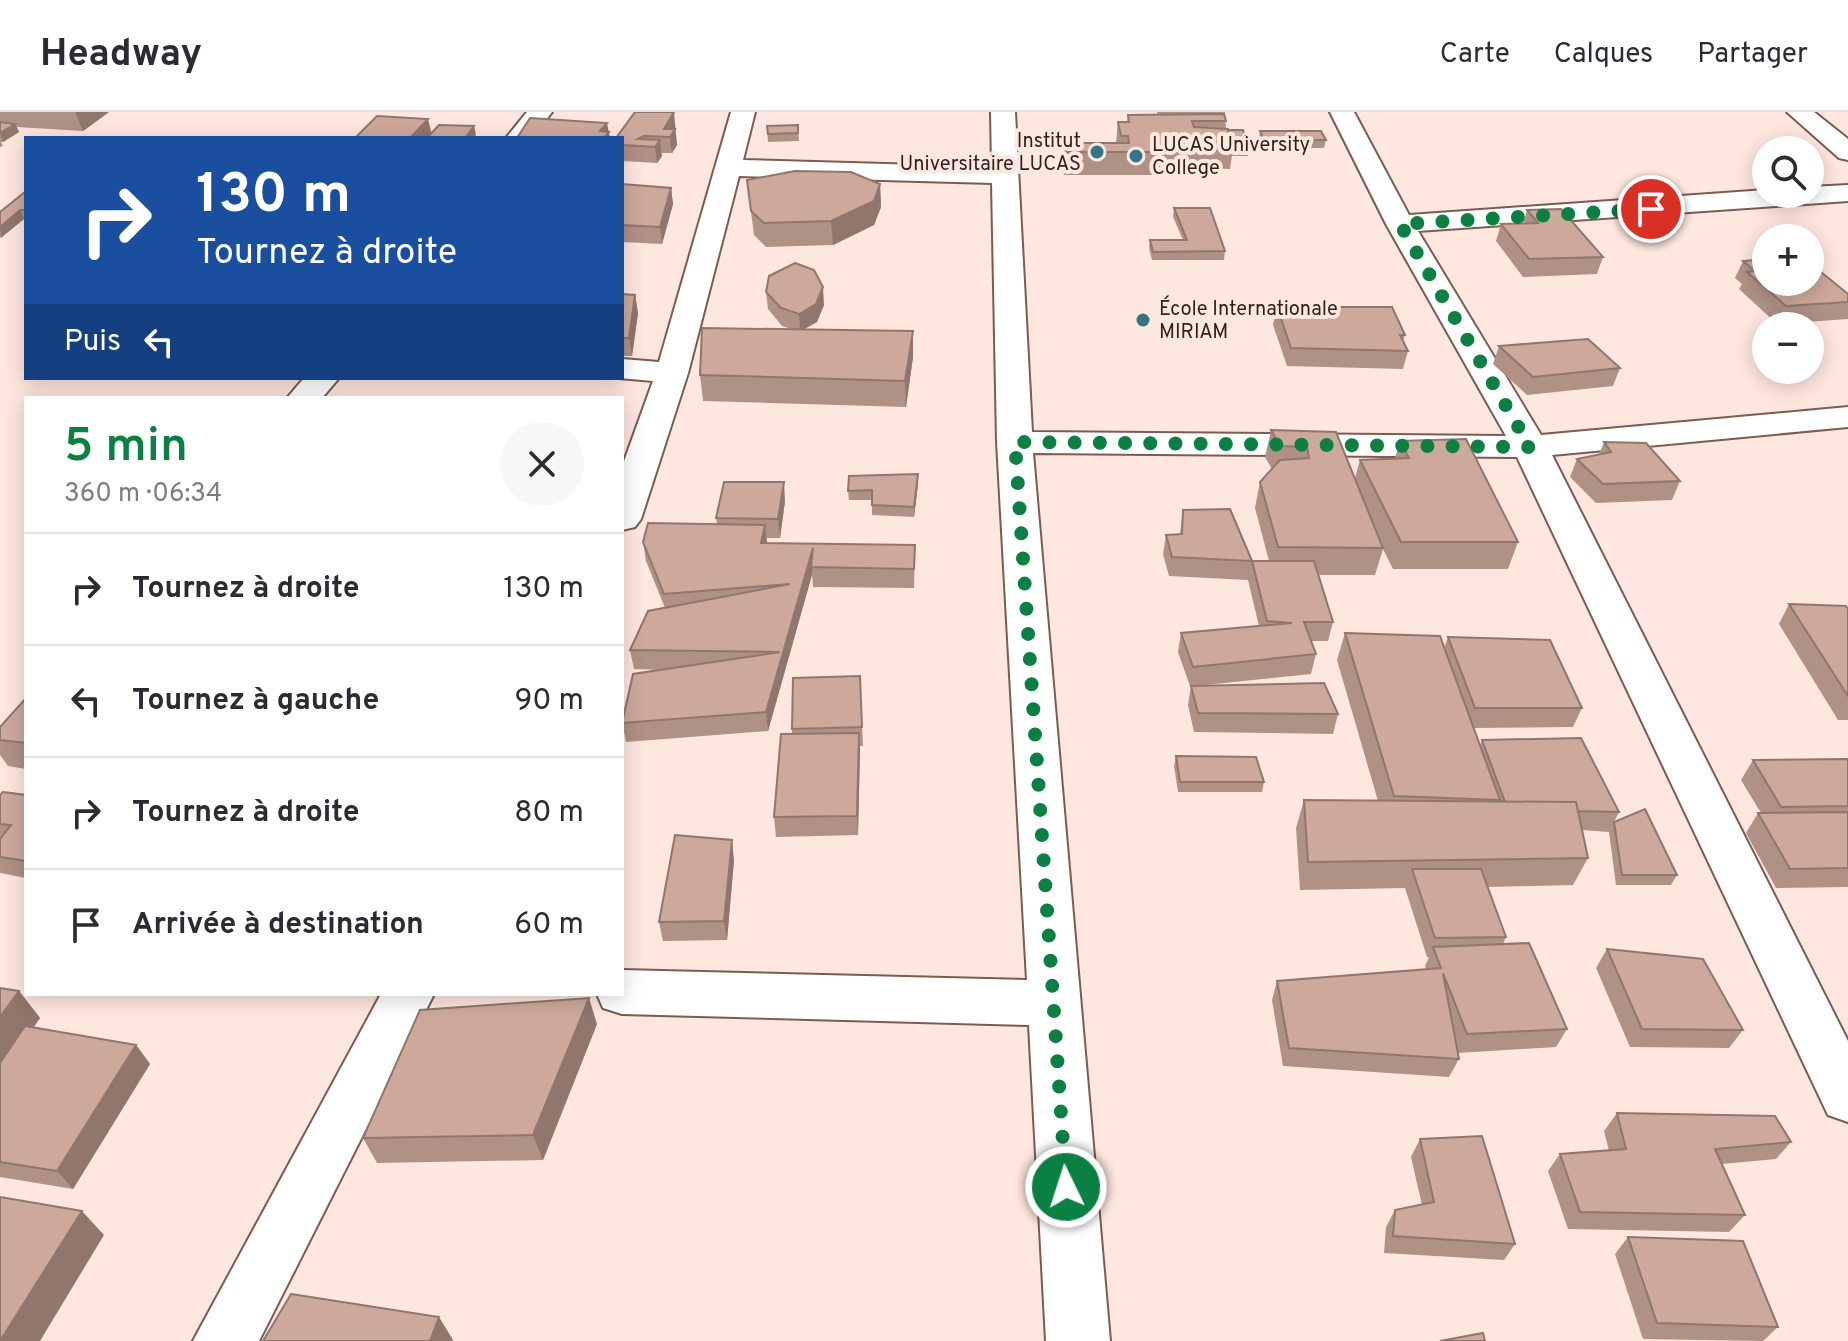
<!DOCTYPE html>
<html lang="fr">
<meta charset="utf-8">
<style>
:root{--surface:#fff;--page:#f7f7f7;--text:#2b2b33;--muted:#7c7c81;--line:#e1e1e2;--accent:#0b8043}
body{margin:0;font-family:Overpass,sans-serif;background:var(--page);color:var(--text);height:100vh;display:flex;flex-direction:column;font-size:30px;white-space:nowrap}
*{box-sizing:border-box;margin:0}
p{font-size:26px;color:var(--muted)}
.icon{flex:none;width:44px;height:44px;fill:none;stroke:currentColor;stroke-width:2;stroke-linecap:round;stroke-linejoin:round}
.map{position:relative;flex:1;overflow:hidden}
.drawer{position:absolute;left:24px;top:284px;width:600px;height:600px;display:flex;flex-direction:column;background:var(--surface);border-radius:0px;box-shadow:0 4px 20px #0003}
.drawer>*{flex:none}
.guide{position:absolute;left:24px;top:24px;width:600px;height:244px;border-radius:0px;box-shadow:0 4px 20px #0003;background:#1a4fa0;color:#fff;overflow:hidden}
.fabs{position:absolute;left:1752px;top:24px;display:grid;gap:16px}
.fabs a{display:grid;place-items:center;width:72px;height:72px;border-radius:50%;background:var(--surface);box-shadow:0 4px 20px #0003;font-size:40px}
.pin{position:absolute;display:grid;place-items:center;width:68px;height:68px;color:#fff;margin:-34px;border:4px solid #fff;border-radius:50%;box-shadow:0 2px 8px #0007}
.me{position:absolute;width:88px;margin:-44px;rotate:356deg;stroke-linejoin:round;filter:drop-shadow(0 0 6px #0008)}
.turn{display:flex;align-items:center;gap:28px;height:168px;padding:0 40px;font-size:36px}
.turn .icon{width:104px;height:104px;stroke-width:2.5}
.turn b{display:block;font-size:56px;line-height:68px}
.then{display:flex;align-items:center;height:76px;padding:0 40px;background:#0003;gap:16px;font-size:30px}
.round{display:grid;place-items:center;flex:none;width:84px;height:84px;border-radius:42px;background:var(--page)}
.overview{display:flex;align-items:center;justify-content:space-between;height:136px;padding:0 40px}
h1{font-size:48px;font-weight:600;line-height:60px;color:var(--accent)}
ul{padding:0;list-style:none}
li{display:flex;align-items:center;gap:24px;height:112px;padding:0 40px;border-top:2px solid var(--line)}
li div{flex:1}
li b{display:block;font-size:30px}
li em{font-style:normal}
header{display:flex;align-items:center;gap:48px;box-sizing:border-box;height:112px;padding:0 40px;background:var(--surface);border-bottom:2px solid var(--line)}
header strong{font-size:38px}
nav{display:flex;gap:44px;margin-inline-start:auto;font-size:28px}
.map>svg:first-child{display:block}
</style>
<header>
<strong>Headway</strong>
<nav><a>Carte</a><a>Calques</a><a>Partager</a></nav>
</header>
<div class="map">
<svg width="1848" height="1229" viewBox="0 0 1848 1229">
<rect width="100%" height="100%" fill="#fee7df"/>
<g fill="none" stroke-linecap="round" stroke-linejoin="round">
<defs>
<g id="minor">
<polygon points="527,0 552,0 532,26 506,26"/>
<polygon points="731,0 755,0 743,48 992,55 991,0 1015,0 1032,320 1506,324 1386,112 1330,0 1354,0 1409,103 1766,78 1766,82 1810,82 1810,75 1848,73 1848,89 1418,119 1541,323 1848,295 1848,315 1552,343 1848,929 1848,1010 1828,1003 1517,345 1033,341 1110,1229 1046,1229 1029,913 622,902 603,896 597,882 622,882 622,858 1027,868 997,330 992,71 739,64 688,261 641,407 635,415 622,418 622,355 653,269 619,266 622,266 622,247 659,250"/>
<polygon points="1787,0 1814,0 1848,27 1848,48 1839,46"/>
<polygon points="304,266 339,266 322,286 287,286"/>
<polygon points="381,882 434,882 259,1229 193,1229"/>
</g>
</defs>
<use href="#minor" stroke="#7c5c50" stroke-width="4"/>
<use href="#minor" fill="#fff" fill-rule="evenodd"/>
</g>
<g fill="#b09186">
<polygon points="0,0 109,0 83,19 17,15 19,20 3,30 1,30 3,34 0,35"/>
<polygon points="1157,0 1225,0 1226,17 1249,36 1248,44 1232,44 1230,57 1201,56 1200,63 1064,63 1063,53 1065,31 1116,31 1118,10 1127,10 1128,3 1158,3"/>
<polygon points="798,13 799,29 768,30 767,14"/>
<polygon points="676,16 675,18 677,33 672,41 661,41 662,44 657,51 622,49 622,26"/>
<polygon points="1260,19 1326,28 1324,36 1263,36 1259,27"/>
<polygon points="747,68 880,72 881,95 874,113 833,133 766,135 754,123"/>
<polygon points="622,72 671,76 673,92 662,132 622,130"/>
<polygon points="26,79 26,107 24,107 0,126 0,100"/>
<polygon points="1174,96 1225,139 1224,148 1152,148 1149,136 1150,128 1183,128 1173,105"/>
<polygon points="1527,98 1603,145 1597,162 1523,165 1496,129 1501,112 1523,112"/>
<polygon points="1743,149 1848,182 1848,207 1777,212 1739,177 1742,172 1735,166"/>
<polygon points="766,180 824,193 817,210 803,218 913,219 913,245 906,295 703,289 700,263 795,218 782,214 768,197"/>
<polygon points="622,182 635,183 638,201 632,244 622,244"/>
<polygon points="1277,195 1405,223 1403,229 1408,239 1403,257 1287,254 1273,213"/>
<polygon points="1499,234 1620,256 1613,274 1527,283 1493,252"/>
<polygon points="1271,318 1336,320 1355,366 1360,348 1395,346 1400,329 1518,430 1508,457 1393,457 1383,437 1375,463 1318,463 1333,510 1328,529 1311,529 1316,542 1311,562 1196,574 1338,602 1333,622 1194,620 1188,593 1191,574 1190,574 1178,540 1181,521 1259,514 1248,468 1169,464 1163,442 1166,423 1180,422 1183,398 1252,449 1269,449 1255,396 1260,370 1272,357 1265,345"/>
<polygon points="1604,330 1680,369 1672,388 1596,391 1570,365 1577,347 1599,343"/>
<polygon points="918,362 918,372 914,405 872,403 872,388 849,388 848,379"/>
<polygon points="785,389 780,426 767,426 767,431 915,433 914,476 813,475 812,462 768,619 626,630 622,610 661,558 634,557 630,538 665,496 646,449 643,430 717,412 716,406"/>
<polygon points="1789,492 1848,497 1848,608 1838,608 1779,512"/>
<polygon points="1345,521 1444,536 1448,525 1582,596 1573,615 1474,616 1480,633 1482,628 1619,700 1614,710 1677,763 1671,773 1616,773 1609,720 1582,718 1588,746 1573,773 1487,775 1506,825 1503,832 1567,917 1556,935 1458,941 1459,947 1449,965 1283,954 1272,888 1277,869 1426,857 1425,854 1429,845 1427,845 1405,776 1300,778 1296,716 1304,688 1378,689 1337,548"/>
<polygon points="860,564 863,634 860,634 858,723 776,725 774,705 792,622 792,617"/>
<polygon points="26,586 26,657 8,654 0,643 0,615"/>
<polygon points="1176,644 1264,670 1262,680 1178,680 1174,654"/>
<polygon points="1848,647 1848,775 1776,776 1746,721 1758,701 1761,701 1741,668 1753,648"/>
<polygon points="0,683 26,683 26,766 0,761"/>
<polygon points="734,748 727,828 663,829 659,810"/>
<polygon points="1607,837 1743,918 1729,936 1630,935 1596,856"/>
<polygon points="0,876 19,879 40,906 34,915 136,933 150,952 73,1077 0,1065"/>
<polygon points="597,912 543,1048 377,1051 363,1026"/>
<polygon points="1617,1001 1791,1030 1776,1047 1722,1052 1745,1103 1729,1120 1568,1117 1548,1059 1560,1042 1609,1039 1604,1019"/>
<polygon points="1420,1027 1515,1132 1504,1148 1384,1141 1386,1115 1395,1098 1422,1093 1411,1045"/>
<polygon points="1628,1125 1778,1215 1763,1229 1643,1227 1615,1142"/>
</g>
<g fill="#90766d">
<polygon points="75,0 109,0 83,19"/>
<polygon points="674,0 677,33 672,41 670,25 664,17"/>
<polygon points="428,7 432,23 429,26 410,26"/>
<polygon points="607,11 610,26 601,26 600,19"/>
<polygon points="15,12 19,20 3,30 0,21"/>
<polygon points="474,14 476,23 473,26 465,26"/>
<polygon points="660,28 662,44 657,51 655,35"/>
<polygon points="880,72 881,95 874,113 833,133 831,109"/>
<polygon points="671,76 673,92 662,132 660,115"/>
<polygon points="20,98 24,107 1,126 0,115"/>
<polygon points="823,175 824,193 817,210 800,219 799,202"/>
<polygon points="635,183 638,201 632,244 629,226"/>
<polygon points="913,219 913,245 906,295 905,269"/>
<polygon points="918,362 918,372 914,405 914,395"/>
<polygon points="784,370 785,389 780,426 778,407"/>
<polygon points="765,413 767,432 761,431"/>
<polygon points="813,436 812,463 768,619 766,600"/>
<polygon points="859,621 860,640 858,723 857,704"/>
<polygon points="732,728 734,748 727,828 724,809"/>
<polygon points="19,879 40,906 0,962 0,905"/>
<polygon points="589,886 597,912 543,1048 533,1023"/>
<polygon points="136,933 150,952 73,1077 57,1059"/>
<polygon points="82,1099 104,1123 40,1229 0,1229"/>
<polygon points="439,1205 453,1228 452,1229 430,1229"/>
</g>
<g fill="#cda99c" stroke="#90766d" stroke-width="2">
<polygon points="635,0 674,0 664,17 675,17 670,25 644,24 638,27 660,28 655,35 622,33 622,26 616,26"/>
<polygon points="1224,2 1226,9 1192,9 1194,15 1228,17 1234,34 1201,34 1204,40 1066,40 1065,31 1129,31 1128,24 1121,24 1118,10 1129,10 1128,3"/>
<polygon points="377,4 428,7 410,26 355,26"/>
<polygon points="530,6 607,11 600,19 609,20 604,26 517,26"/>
<polygon points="0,10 15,12 0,21"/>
<polygon points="439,13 474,14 465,26 427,26"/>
<polygon points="798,13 798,21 768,22 767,14"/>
<polygon points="1228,18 1243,18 1249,36 1233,36"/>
<polygon points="1260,19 1321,19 1326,28 1264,28"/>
<polygon points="795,59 851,60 880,72 874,89 831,109 764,111 751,99 747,68"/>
<polygon points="622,72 671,76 660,115 622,113"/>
<polygon points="26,79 26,98 20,98 0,115 0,100"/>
<polygon points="1174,96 1210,96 1225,139 1153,140 1150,128 1187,128"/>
<polygon points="1561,97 1603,145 1529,147 1501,112 1538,111 1527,98"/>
<polygon points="1766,147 1766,170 1810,170 1810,151 1848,182 1848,190 1786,194 1747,160 1755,159 1743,149"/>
<polygon points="795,151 814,158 823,175 816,192 799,202 781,196 766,180 769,164"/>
<polygon points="622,182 635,183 629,226 622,226"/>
<polygon points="1277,195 1392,195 1405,223 1400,223 1408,239 1291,236"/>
<polygon points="702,216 913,219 905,269 700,263"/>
<polygon points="1588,227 1620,256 1533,265 1499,234"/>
<polygon points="1271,318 1336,320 1383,436 1278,435 1260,370 1280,348 1309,346 1307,335 1280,334"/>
<polygon points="1466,327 1518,430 1401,430 1360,348 1409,346 1400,329"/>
<polygon points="1604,330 1646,331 1680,369 1603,372 1577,347 1611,340"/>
<polygon points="918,362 914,395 872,393 872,378 848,379 849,364"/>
<polygon points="724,370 784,370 778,407 716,406"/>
<polygon points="1230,397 1252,449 1172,445 1166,423 1182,422 1183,398"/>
<polygon points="648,411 765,413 761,431 915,433 914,457 811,455 813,436 766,600 622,611 633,562 780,540 630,538 648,499 790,472 664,482 643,430"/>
<polygon points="1252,449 1314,449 1333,510 1304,510 1316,542 1193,555 1181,521 1292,511 1267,509"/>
<polygon points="1789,492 1846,494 1848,497 1848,584"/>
<polygon points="1345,521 1440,524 1500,688 1394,684"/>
<polygon points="1448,525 1550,528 1582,596 1475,596"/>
<polygon points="860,564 862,615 792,617 793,566"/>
<polygon points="1324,571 1338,602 1198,601 1191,574"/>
<polygon points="26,586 26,631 0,628 0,615"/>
<polygon points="859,621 857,704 774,705 781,622"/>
<polygon points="1581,626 1619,700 1577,699 1576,690 1505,690 1482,628"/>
<polygon points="1176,644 1256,645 1264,670 1180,670"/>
<polygon points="1848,647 1848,694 1781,695 1753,648"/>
<polygon points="3,680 26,683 26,749 0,745 0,727 11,713 0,712 0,683"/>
<polygon points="1304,688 1576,690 1588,746 1308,750"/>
<polygon points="1645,697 1677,763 1622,763 1614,710"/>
<polygon points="1848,700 1848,756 1790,757 1758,701"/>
<polygon points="675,723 732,728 724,809 659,810"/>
<polygon points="1412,757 1481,757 1506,825 1435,826"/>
<polygon points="1529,831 1567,917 1467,922 1443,861 1459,947 1289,936 1277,869 1441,856 1433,835"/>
<polygon points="1607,837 1703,847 1743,918 1642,917"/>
<polygon points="0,876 19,879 0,905"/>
<polygon points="589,886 533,1023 363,1026 420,898"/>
<polygon points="25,914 136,933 57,1059 0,1050 0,951"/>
<polygon points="1617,1001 1775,1004 1791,1030 1715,1037 1745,1103 1580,1100 1560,1042 1626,1037"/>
<polygon points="1482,1024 1515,1132 1393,1124 1395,1098 1434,1090 1420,1027"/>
<polygon points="0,1085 82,1099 0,1229"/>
<polygon points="1628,1125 1743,1129 1778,1215 1657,1211"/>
<polygon points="291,1182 439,1205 430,1229 263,1229"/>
<polygon points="1483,1221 1485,1229 1440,1229"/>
</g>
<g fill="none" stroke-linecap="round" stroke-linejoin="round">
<polyline stroke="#0b8043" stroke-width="14" stroke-dasharray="0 25.2" points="1066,1075 1015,330 1530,335 1400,112 1651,97"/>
</g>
<g fill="#327586" stroke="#fee7df" stroke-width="3">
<circle cx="1097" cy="40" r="8"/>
<circle cx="1136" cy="44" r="8"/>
<circle cx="1143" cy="208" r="8"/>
</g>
<g text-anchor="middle" stroke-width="8" stroke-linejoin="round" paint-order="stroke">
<g font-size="20" fill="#30221d" stroke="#fee7df" text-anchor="start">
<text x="1081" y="35" text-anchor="end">Institut<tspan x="1081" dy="23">Universitaire LUCAS</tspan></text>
<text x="1152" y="39">LUCAS University<tspan x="1152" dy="23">College</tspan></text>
<text x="1159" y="203">École Internationale<tspan x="1159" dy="23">MIRIAM</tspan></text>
</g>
</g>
</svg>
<div class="fabs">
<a><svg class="icon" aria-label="search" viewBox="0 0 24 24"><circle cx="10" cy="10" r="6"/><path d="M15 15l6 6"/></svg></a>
<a>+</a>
<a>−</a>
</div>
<div class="pin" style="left:1651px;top:97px;background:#d93025"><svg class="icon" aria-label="arrive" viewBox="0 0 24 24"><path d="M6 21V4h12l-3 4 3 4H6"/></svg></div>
<svg class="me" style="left:1066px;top:1075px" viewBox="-20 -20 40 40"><circle r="17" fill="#0b8043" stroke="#fff" stroke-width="3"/><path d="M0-11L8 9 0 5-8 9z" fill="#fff"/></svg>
<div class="guide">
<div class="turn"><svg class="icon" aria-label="right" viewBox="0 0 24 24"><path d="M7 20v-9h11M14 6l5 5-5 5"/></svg><div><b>130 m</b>Tournez à droite</div></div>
<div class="then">Puis<svg class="icon" aria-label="left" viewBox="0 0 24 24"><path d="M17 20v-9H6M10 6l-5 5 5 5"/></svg></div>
</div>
<section class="drawer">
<div class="overview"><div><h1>5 min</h1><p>360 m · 06:34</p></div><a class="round"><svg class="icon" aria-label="close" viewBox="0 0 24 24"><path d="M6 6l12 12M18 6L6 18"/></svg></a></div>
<ul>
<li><svg class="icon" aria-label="right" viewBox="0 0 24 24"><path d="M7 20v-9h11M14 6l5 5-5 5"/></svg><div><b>Tournez à droite</b></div><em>130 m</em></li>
<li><svg class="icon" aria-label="left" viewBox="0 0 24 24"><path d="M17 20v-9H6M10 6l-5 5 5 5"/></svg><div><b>Tournez à gauche</b></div><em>90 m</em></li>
<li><svg class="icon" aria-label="right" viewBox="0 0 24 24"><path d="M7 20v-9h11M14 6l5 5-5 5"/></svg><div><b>Tournez à droite</b></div><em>80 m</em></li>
<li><svg class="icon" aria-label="arrive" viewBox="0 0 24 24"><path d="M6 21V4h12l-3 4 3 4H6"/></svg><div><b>Arrivée à destination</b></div><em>60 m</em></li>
</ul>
</section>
</div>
